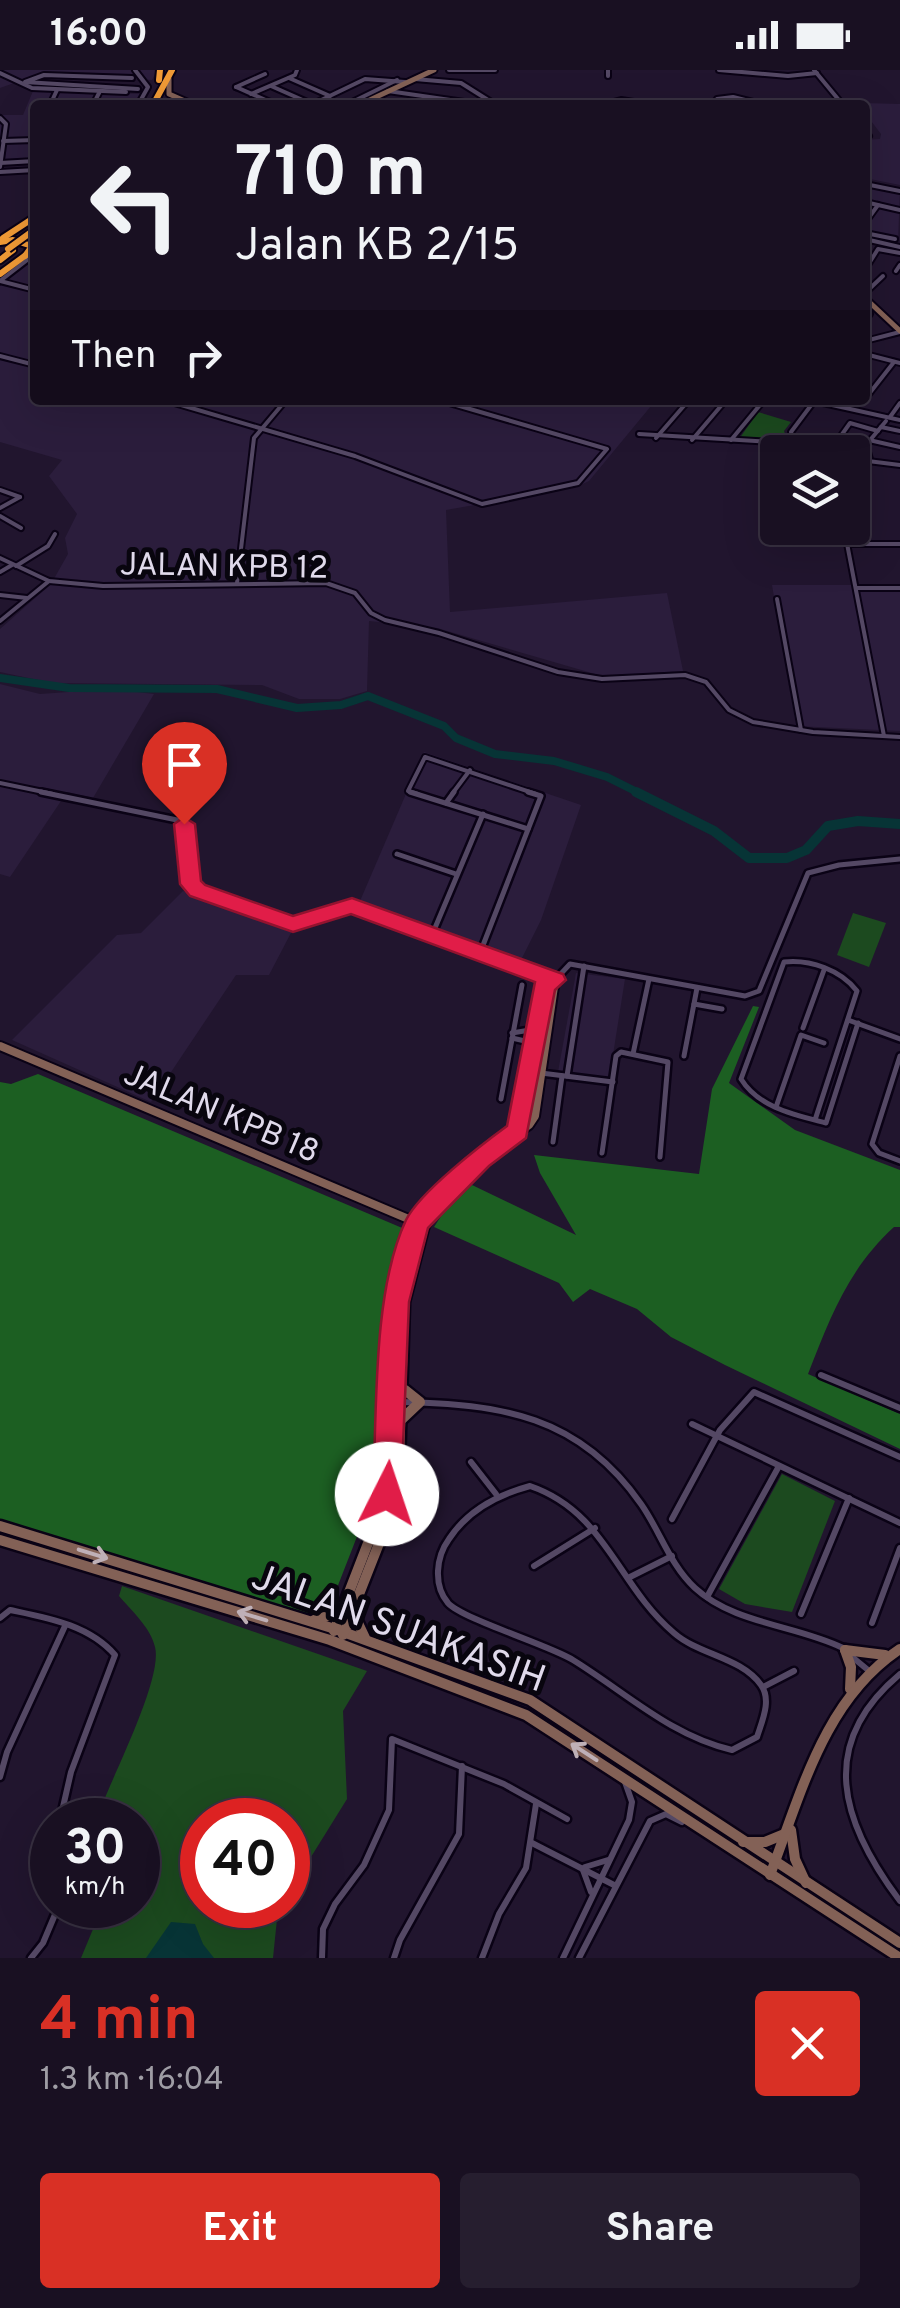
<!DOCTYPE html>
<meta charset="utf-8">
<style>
:root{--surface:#191022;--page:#261e2f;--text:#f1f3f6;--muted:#9f9da5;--line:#373040;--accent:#d93025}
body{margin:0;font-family:Overpass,sans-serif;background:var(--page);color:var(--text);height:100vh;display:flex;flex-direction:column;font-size:38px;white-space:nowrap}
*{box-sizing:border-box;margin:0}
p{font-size:32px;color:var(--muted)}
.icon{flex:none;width:55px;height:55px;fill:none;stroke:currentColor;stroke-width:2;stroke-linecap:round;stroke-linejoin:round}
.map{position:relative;height:1888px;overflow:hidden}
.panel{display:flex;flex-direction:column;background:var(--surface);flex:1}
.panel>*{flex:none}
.hud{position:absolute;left:30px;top:30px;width:840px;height:305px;border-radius:10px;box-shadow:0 10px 40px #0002,0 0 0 2px var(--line);background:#191022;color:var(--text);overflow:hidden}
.controls{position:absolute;left:760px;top:365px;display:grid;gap:20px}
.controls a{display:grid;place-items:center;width:110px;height:110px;border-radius:10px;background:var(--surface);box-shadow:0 10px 40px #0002,0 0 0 2px var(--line);font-size:50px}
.speed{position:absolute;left:30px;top:1728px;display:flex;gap:20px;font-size:50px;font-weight:700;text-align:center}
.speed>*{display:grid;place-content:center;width:130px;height:130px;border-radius:50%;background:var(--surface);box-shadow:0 10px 40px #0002,0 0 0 2px var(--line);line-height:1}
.speed small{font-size:25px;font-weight:400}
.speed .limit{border:15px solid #d22;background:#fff;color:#111}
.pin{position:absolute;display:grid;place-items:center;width:85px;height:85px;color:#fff;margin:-102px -42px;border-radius:50% 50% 50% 0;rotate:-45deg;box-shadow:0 0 10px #0007}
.pin .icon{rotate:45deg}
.me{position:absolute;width:110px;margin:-55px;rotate:4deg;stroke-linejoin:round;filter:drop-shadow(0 0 8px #0008)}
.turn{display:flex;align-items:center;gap:35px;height:210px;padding:0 40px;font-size:45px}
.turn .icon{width:130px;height:130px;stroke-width:2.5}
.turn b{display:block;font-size:70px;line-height:85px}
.then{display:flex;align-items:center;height:95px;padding:0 40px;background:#0003;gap:20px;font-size:38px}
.round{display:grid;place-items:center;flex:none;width:105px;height:105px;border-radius:10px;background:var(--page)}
.headline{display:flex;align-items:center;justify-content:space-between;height:170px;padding:0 40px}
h1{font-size:60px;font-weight:700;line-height:75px;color:var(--accent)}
.cta{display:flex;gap:20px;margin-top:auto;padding:20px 40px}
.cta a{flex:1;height:115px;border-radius:10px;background:var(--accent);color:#fff;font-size:40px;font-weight:700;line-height:115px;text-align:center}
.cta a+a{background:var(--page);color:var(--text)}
.status{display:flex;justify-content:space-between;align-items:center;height:70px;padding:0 50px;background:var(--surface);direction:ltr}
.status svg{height:28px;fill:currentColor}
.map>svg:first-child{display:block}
</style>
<div class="status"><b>16:00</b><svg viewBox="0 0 49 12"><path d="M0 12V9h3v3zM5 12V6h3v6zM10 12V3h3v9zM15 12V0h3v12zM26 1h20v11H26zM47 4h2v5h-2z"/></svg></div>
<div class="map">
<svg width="900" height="1888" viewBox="0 0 900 1888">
<rect width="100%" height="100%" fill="#21152e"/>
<g fill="#2b1d3c">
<polygon points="0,0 157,0 152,10 42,3 0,18"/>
<polygon points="33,21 145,24 140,35 35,35 35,94 0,96 0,45 23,45"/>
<polygon points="864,33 900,34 900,115 865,108 865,70 880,69 881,64 865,43"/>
<polygon points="865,112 900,120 898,172 865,165"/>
<polygon points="35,189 35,330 656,330 589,411 576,417 446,440 450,542 667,523 683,601 602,606 437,558 369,551 367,621 340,629 299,629 262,615 52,613 0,602 0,559 51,514 68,484 65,468 77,444 49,406 62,390 0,372 0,216"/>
<polygon points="772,515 900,515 900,661 796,656"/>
<polygon points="0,614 40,624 112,619 154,624 93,728 67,722 10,807 0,804"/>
<polygon points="424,682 581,735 541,850 520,892 360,831"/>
<polygon points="183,821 293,859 269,905 236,905 151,1032 12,970 117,865 141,863"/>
<polygon points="576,903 625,909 609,1010 558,1002"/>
</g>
<g fill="#1c4a1f">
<polygon points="758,342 791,352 784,361 787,369 739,369"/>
<polygon points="853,843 886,853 869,897 837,885"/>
<polygon points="782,1404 835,1431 792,1542 745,1534 719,1519"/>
<path d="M122,1516l245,85 -24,40 4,88 -59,95v-74h-86v85h81l-6,14 -4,39h-192l22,-53h35v-85h-35v-17c12,-32 60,-126 52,-156 -4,-19 -24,-37 -36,-51z"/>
</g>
<g fill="#1c5f22">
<path d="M753,936l6,1 -30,76 66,47 105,40v57h-6c-46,42 -64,91 -86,147l92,40v35l-175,-84 -54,-28 -34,-28 -47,-20 -17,13 -14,-19 -125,-56 13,-20 25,-22 104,50 -36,-62 -6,-18 165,19 13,-85z"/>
<polygon points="38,1004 407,1160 385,1224 374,1423 328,1541 305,1543 0,1449 0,1012 11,1014"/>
</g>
<polygon fill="#073436" points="171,1852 195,1854 203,1874 214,1888 146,1888"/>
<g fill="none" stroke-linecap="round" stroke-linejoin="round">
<polyline stroke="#073436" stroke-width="8" points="0,608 69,618 217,619 297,638 341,635 368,626 444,656 456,668 495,684 554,691 607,707 641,724"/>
<polyline stroke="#073436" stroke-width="10" points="636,722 714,761 749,788 787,788 806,780 828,756 858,751 900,754"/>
<defs>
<g id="street-far2">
<polyline points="135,0 148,17 138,35"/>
<polyline points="449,0 495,0"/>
<polyline points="608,0 608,6"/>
<polyline points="719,0 788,6 817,3"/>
<polyline points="814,0 843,35"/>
<polyline points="0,3 32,18 126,22"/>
<polyline points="132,8 44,5 25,12 138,19"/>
<polyline points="289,8 330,26"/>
<polyline points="415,9 461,13 496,35"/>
<polyline points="271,16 314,35"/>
<polyline points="236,17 277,35"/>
<polyline points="236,17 265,4"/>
<polyline points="388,21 485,35"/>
<polyline points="251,24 295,5 297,0"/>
<polyline points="376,32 403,35"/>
<polyline points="313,34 365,9 405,12"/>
<polyline points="50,35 57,20"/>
<polyline points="93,35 100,21"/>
<polyline points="346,35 397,10"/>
<polyline points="602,35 621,30 653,35"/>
<polyline points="713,35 717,29 733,27 766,35"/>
<polyline points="0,48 6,54 0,97"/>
<polyline points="865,61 869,66"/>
<polyline points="3,71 35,70"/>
<polyline points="0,93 35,91"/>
<polyline points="0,102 35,100"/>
<polyline points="865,114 900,121"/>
<polyline points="865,132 900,140"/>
<polyline points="865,153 878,135"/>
<polyline points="865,163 895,169"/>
<polyline points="865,169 900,177"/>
<polyline points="868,195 878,179 900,183"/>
<polyline points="896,201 900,195"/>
<polyline points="0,211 35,184"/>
<polyline points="0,211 35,220"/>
<polyline points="865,223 883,206"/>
<polyline points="865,241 870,244 865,251"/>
<polyline points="865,271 900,262"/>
<polyline points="865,284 900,293"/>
<polyline points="0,286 35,295"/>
<polyline points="865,329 894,292"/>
<polyline points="164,330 355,386 482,434 578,413 607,379 439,330"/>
<polyline points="814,331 900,350"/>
<polyline points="890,347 900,333"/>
<polyline points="881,357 900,361"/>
<polyline points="639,364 791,373"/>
<polyline points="656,368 689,330"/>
<polyline points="692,370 726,330"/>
<polyline points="731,370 764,330"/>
<polyline points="869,370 900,377"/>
<polyline points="796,382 791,362 815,330"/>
<polyline points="840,382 838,370 850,353 878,361"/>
<polyline points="852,389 900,395"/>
<polyline points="870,389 866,375 886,351"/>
<polyline points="0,420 20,427"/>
<polyline points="0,438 20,427"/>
<polyline points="0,446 21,458"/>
<polyline points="844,458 884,666"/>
<polyline points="847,474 900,474"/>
<polyline points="0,488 49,511 103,516 326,513 355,523 371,543 385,550 439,563 558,602 602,609 685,605 706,612 729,640 753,652 813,662 900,667"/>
<polyline points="16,496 48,476 55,464"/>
<polyline points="0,502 12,495"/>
<polyline points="237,513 254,368 286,330"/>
<polyline points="857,518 900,518"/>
<polyline points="0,525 27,528"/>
<polyline points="777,529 801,660"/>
<polyline points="0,551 49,511"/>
<polyline points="0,713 53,724"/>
<polyline points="418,724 408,721 425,687 536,724"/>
<polyline points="452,724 470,700"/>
</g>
<g id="street-far1">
<polyline points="41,722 182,751 192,818 282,851 293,854 352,836 555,910 570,894 745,926 759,921 808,803 839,795 900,789"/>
<polyline points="410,722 528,759"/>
<polyline points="446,733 454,722"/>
<polyline points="397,784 456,804"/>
<polyline points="432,865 483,744"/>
<polyline points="480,883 541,726 528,722"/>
<polyline points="694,934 722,939"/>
<polyline points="848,950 900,969"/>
<polyline points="803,958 824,900"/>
<polyline points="512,963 536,959"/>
<polyline points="512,968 525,971 531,979"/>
<polyline points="633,984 649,909"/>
<polyline points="684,986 697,918"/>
<polyline points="900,986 872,1074 879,1083 900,1091"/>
<polyline points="541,1003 613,1012"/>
<polyline points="567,1006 584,896"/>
<polyline points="501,1029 522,915"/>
<polyline points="776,1037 801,965 824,973"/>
<path d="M815,1050l42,-129c-16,-21 -47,-32 -73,-29l-43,117c18,29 54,36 85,44l32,-100"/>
<polyline points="553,1072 562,1006"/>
<polyline points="602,1083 616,986 621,982 668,992 660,1087"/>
</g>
<g id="street">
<polyline points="821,1305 900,1338"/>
<path d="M399,1332c102,2 180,13 242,102 19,27 29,61 54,84 39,36 101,37 148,60"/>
<polyline points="692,1354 900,1453"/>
<polyline points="471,1392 496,1424"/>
<path d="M530,1416c76,26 87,99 144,147 25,22 67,24 87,52 11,15 1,36 -4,52l-25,13c-61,-14 -107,-58 -159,-90 -24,-15 -111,-41 -125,-57 -15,-18 -12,-46 1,-64 19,-29 48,-44 81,-53z"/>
<polyline points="672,1449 720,1360 754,1322 900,1387"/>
<polyline points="534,1496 595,1458"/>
<polyline points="630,1507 672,1486"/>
<polyline points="707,1527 779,1396"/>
<polyline points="801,1544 849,1428"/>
<path d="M0,1548l10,-8c38,8 79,15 105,45l-44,117 -11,48"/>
<polyline points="872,1553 900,1478"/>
<polyline points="851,1586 868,1600"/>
<path d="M900,1604c-84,70 -59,149 0,227"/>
<polyline points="763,1617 794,1601"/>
<polyline points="0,1707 7,1682 65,1556"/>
<polyline points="532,1773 614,1815"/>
<polyline points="585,1797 608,1790"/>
<polyline points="583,1800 591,1822"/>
<polyline points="31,1888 43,1873 59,1835"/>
<polyline points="322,1888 323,1859 335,1834 364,1795 389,1740 392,1669 504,1714 567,1749"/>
<polyline points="394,1888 400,1870 459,1764 462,1696"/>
<polyline points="482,1888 499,1844 526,1798 536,1734"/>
<polyline points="563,1888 629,1750 632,1732 625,1712"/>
<polyline points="579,1888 650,1751 666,1744 682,1752"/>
</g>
<g id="secondary-far2">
<polyline points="169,9 169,24 194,35"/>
<polyline points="157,35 176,33"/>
<polyline points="359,35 434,0"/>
<polyline points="865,228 900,261"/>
</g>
<g id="secondary-far1">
<polyline points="0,976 425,1156"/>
<polyline points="396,1238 417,1153 480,1089 529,1055 535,1046 555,910 545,915 518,1061"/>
<polyline points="404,1238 425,1156 438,1136"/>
</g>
<g id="secondary">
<polyline points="402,1349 420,1332 405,1320"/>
<polyline points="0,1456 335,1559 530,1630 900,1873"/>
<polyline points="0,1470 330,1570 526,1645 900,1888"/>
<polyline points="357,1534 357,1551 365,1568"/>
<polyline points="314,1550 335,1544 341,1538"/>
<polyline points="334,1561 387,1424 396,1235"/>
<polyline points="343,1565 398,1425 404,1235"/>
<polyline points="845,1580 885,1585"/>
<polyline points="845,1580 851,1597 850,1619"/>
<polyline points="791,1760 795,1789 806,1813"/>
<polyline points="743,1772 765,1772 787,1763"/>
<path d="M770,1805c31,-81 54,-176 130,-226"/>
</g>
<g id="highway">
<polyline points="159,10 160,0"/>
<polyline points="153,35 172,0"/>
<polyline points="3,168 35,147"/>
<polyline points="0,172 13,170 32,176 25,186"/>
<polyline points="0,190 13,180"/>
<polyline points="0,204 30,182"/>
</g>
</defs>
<use href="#street-far2" stroke="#0a0215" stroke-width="8"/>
<use href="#street-far1" stroke="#0a0215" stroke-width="10"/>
<use href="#street" stroke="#0a0215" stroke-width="11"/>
<use href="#secondary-far2" stroke="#0a0215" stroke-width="9"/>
<use href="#secondary-far1" stroke="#0a0215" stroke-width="12"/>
<use href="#secondary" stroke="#0a0215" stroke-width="15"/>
<use href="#highway" stroke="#0a0215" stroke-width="10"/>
<use href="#street-far2" stroke="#544864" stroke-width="4"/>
<use href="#street-far1" stroke="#544864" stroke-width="5"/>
<use href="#street" stroke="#544864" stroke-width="6"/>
<use href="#secondary-far2" stroke="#836156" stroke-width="5"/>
<use href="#secondary-far1" stroke="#836156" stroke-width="8"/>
<use href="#secondary" stroke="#836156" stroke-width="10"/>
<use href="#highway" stroke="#f09a36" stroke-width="6"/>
<defs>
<polyline id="highway-bridge" points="8,179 34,160"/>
</defs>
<use href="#highway-bridge" stroke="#0a0215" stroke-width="10" stroke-linecap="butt"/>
<use href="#highway-bridge" stroke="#f09a36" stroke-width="6"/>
</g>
<defs><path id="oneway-shaft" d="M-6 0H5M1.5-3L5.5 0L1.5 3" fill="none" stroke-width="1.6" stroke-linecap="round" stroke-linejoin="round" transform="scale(2.5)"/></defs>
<g stroke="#bfb0b7">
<use href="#oneway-shaft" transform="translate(93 1484) rotate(17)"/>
<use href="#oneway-shaft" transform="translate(252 1546) rotate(-163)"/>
<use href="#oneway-shaft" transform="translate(584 1682) rotate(-147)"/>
</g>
<path fill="#e11d48" stroke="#92132f" stroke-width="2.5" d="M184,747l11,7 6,57 4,4 88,31 59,-18 211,76 3,6 -11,10 -29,148 -37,28 -61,62 -19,74 -8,192 -4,9 -10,4 -10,-4 -4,-9c4,-80 -1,-202 33,-274 14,-28 75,-75 101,-94l28,-144 -184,-68 -58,18 -103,-36 -10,-12 -6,-60z"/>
<g text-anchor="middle" stroke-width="10" stroke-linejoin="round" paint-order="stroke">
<g font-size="32" fill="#e0daeb" stroke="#08050e">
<text transform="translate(224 495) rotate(1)" y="11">JALAN KPB 12</text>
<text transform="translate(222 1042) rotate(23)" y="11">JALAN KPB 18</text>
</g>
<g font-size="38" fill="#e0daeb" stroke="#08050e">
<text transform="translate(399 1557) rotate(20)" y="13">JALAN SUAKASIH</text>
</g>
</g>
</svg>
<div class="controls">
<a><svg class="icon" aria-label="layers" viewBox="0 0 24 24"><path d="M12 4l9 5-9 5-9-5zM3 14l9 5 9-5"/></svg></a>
</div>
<div class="speed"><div>30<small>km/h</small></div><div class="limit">40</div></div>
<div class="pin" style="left:184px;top:754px;background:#d93025"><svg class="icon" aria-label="arrive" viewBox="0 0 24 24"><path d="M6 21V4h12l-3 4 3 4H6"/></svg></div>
<svg class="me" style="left:387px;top:1424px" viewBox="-20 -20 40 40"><circle r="19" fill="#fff"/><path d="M0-13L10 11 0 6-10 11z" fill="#e11d48"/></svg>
<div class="hud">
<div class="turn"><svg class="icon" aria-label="left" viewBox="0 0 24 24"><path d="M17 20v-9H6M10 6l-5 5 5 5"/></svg><div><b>710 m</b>Jalan KB 2/15</div></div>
<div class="then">Then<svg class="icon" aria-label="right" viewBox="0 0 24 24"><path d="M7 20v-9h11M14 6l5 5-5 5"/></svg></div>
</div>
</div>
<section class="panel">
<div class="headline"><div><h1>4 min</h1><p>1.3 km · 16:04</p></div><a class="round" style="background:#d93025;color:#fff"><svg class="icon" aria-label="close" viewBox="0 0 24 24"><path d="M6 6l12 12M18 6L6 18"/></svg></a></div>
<div class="cta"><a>Exit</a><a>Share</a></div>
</section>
